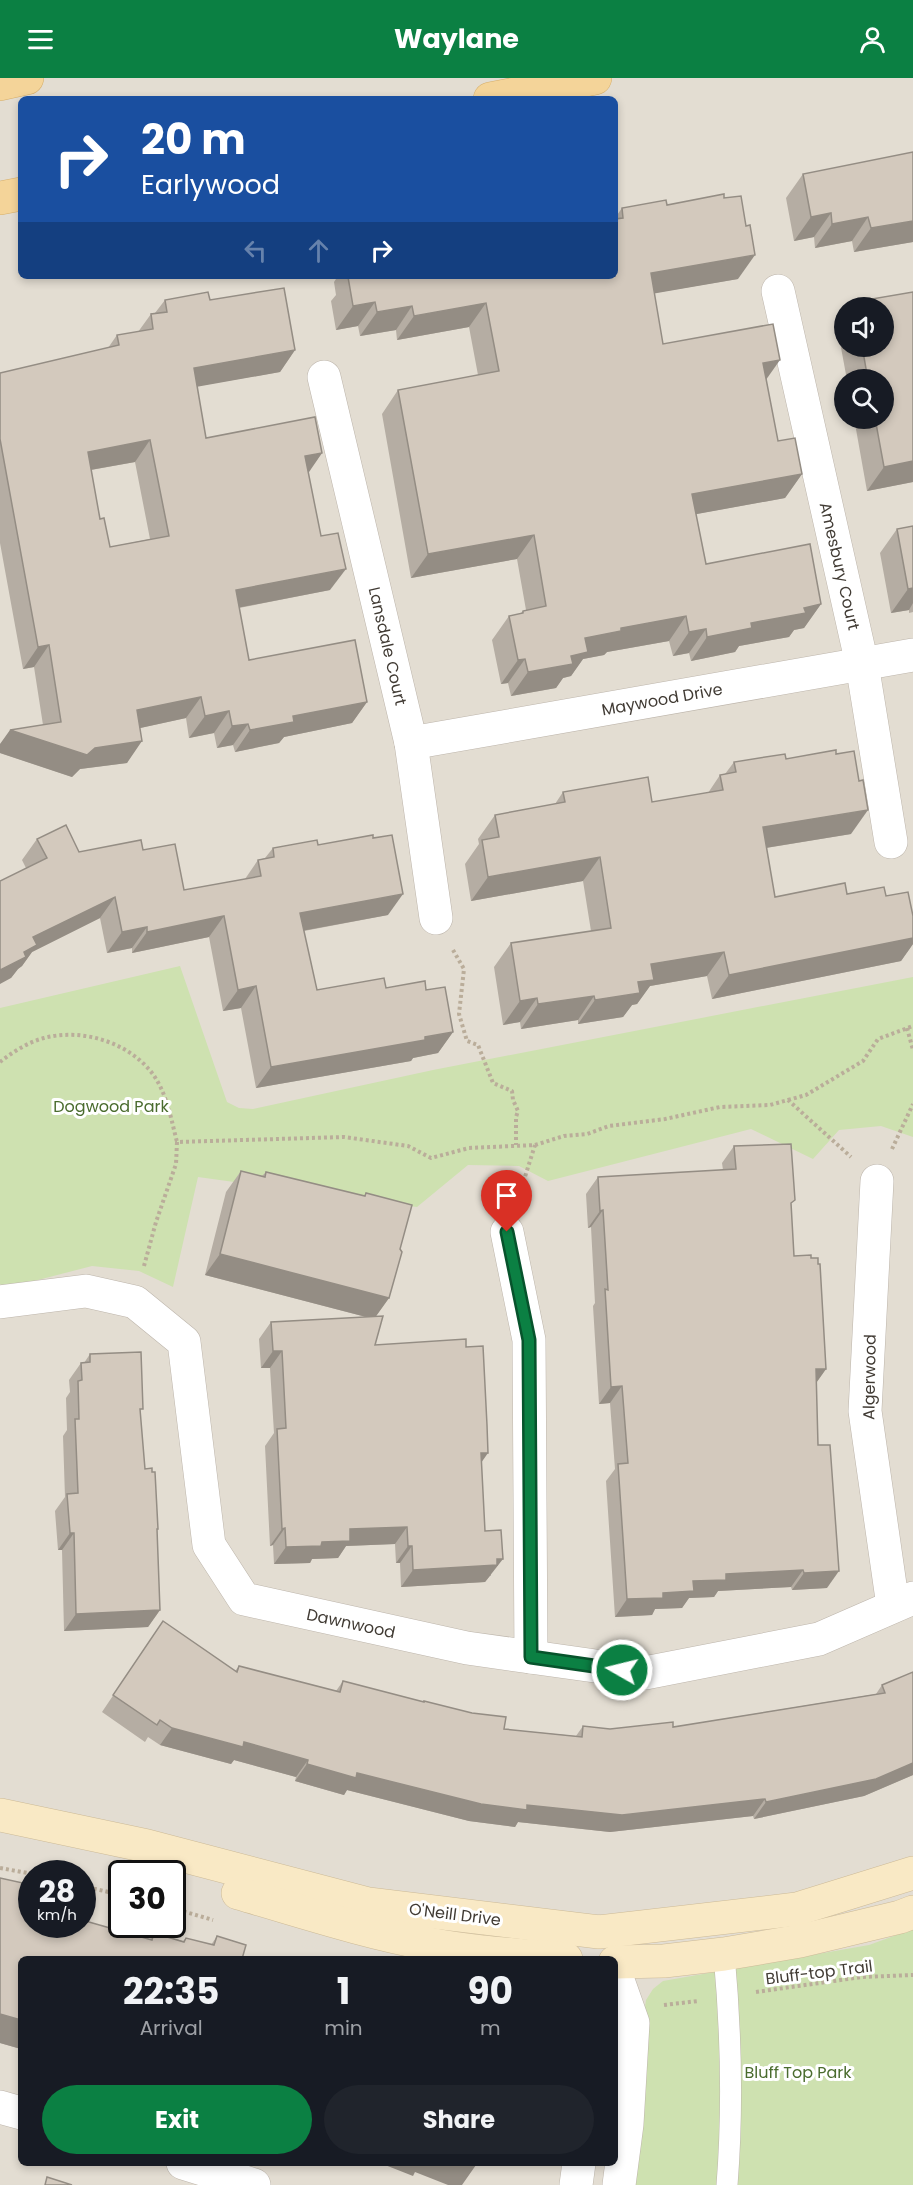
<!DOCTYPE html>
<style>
:root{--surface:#171b24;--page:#20242c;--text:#f1f3f6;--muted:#9ea1a6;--accent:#0b8043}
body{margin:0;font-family:Poppins,sans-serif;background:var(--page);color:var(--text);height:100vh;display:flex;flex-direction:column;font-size:22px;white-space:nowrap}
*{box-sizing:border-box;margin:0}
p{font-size:20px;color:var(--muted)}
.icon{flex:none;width:33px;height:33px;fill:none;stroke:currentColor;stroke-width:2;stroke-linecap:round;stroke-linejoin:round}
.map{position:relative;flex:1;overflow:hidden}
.side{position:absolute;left:18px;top:1878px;width:600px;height:210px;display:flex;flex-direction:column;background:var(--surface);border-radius:9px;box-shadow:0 3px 9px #0003}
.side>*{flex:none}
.top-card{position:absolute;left:18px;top:18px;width:600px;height:183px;border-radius:9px;box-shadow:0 3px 9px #0003;background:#1a4fa0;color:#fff;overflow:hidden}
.controls{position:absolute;left:834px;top:219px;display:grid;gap:12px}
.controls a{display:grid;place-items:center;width:60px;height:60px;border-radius:50%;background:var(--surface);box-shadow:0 3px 9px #0003;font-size:30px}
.speed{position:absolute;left:18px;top:1782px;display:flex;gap:12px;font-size:30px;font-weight:700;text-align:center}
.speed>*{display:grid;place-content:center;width:78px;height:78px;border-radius:50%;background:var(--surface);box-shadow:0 3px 9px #0003;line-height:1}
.speed small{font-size:15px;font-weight:400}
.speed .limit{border:3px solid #111;border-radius:9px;background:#fff;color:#111}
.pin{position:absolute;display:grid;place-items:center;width:51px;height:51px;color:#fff;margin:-62px -26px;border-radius:50% 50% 50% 0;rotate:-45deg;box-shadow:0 0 6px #0007}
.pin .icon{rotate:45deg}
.me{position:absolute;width:66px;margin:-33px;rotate:278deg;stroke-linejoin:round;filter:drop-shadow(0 0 4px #0008)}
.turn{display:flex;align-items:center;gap:21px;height:126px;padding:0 24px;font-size:27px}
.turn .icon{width:78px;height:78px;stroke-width:2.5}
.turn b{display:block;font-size:42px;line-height:51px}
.lanes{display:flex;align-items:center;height:57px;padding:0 24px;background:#0003;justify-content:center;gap:30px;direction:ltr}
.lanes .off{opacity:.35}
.eta{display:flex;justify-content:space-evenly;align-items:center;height:102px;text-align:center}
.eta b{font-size:36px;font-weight:700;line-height:42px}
.primary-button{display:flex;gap:12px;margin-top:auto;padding:12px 24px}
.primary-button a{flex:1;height:69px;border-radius:36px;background:var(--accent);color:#fff;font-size:24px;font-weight:700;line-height:69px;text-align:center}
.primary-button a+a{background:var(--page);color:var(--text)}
header{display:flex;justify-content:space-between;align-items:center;height:78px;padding:0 24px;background:var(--accent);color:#fff;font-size:27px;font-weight:700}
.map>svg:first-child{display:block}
</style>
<header><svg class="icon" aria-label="menu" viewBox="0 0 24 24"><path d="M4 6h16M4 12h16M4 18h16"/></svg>Waylane<svg class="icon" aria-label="person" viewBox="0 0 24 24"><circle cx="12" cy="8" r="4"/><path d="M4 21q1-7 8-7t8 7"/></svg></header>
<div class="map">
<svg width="913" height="2107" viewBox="0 0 913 2107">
<rect width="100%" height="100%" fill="#f0ebe4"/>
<path fill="#e3ddd2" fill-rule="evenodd" d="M0,0h913v2107h-913zM21,21h594v177h-594zM844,230h40v38h-40zM844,302h40v38h-40zM32,1796h50v50h-50zM122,1796h50v50h-50zM21,1881h594v204h-594z"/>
<g fill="#cee1b0">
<polygon points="180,888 227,1024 239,1030 253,1031 433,992 913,899 913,1059 881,1048 839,1052 813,1081 751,1051 548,1103 519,1088 468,1087 417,1129 198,1099 173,1209 139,1193 92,1188 7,1210 0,1206 0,930"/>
<polygon points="913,1851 913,2107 630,2107 638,1981 646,1922 653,1911 663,1903 869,1867"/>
</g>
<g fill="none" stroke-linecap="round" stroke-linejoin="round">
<defs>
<path id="lane" d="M724,1876c7,76 9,155 3,231"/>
<g id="street">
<polyline points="778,213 862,586 891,764"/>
<polyline points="324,299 411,665 436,840"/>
<polyline points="411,665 913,577"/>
<polyline points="877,1103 865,1333 893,1528"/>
<polyline points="507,1154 529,1262 531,1579"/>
<polyline points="0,1224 86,1213 135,1224 184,1264 209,1467 244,1521 467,1570 645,1595 819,1561 913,1520"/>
<polyline points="615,1894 633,1945 627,2046 619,2107"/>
<polyline points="0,2029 21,2035"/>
<polyline points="183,2085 254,2107"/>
<polyline points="576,2107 579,2085"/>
</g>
<g id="secondary">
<polyline points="0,1737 147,1768 368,1826 599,1854 797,1831 913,1795"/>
<path d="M238,1815c63,18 126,39 191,51 45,9 91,11 137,15"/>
<polyline points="615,1884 664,1883 724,1876 800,1863 900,1839 913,1834"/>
</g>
<g id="primary">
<polyline points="0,6 27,0"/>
<polyline points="490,21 595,0"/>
<polyline points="0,120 21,116"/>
</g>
</defs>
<use href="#lane" stroke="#bdb5ab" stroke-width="22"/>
<use href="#street" stroke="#bdb5ab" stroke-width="34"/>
<use href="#secondary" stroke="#ccba97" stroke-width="34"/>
<use href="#primary" stroke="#d6af6b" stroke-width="34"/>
<g stroke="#baad9a" stroke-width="4" stroke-dasharray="3 3" stroke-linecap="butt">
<polyline points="453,872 464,891 459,936 467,963 478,967 493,1005 512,1013 513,1022 518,1033 516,1039 516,1067"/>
<polyline points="907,950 913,972"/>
<path d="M0,984c13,-10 28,-20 44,-24 38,-10 84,4 108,35 15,20 19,46 25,69"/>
<polyline points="788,1022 806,1017 863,983 878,961 913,948"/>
<polyline points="892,1071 913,1026"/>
<polyline points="518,1121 535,1067"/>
<polyline points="144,1188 156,1144 176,1086 177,1064 344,1059 408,1068 431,1080 469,1070 535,1067 564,1058 587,1056 609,1048 665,1041 720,1029 770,1027 788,1022 851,1079"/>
<polyline points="0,1790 33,1796"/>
<polyline points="82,1808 122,1817"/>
<polyline points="172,1830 213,1842"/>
<polyline points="756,1914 862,1899 913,1897"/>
<polyline points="664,1927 698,1923"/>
</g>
<use href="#lane" stroke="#fff" stroke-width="21"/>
<use href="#street" stroke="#fff" stroke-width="33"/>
<use href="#secondary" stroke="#f9e9c5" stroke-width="33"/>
<use href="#primary" stroke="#f4d499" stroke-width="33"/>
</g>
<g fill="#b5ada3" fill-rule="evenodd">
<polygon points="803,96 913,164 854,174 852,163 815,170 814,159 794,163 786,120"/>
<polygon points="667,127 738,201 654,215 663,266 766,301 778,363 802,396 785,420 696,436 706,486 821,526 804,550 794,552 789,559 739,568 735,574 691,583 689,575 673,578 669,563 607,574 604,577 583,581 571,598 563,600 556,610 511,618 508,605 501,606 492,562 509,538 520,536 523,533 526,532 517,481 411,500 382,336 398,312 478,297 469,249 397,262 396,252 360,258 358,248 336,252 331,223 336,217 334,204 338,198 615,198 615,140 622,130"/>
<polygon points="913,214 913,404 867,413 854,340 884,340 884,302 847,302 837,248 844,237 844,268 884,268 884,230 850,230 854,224"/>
<path d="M165,222h45l85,50 -15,22 -83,14 9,52 116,15 -14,19 22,118 -91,18 10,52 118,42 -15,21 -68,14 -5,6 -44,9 -2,-7 -16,3 -3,-15 -25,5 -3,-20 -46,10 -13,35 -47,6 -8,8 -72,-24v-9l43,-19 -9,-58 -11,2 -23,-126v-170l108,-25 9,-13 21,-3 13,-18 4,-1zM135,384l15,77 -40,8 -10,-28 -9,-49z"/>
<polygon points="913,448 913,534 909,535 909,532 891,535 880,475 897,451"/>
<polygon points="786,681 851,756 766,770 775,819 847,816 886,818 913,838 913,866 901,883 712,921 707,898 650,908 637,926 632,927 623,939 578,946 578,942 521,951 520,944 503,947 494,889 511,865 591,853 583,803 471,823 465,786 479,766 478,761 495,737 555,726 563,714 652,724 708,715 720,697 725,696 734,684"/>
<polygon points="37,761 79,774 143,772 184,812 245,801 258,782 265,780 273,770 318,767 388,837 304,853 317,912 386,910 426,912 453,954 438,975 413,980 411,983 256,1010 241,930 223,933 209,859 132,875 132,870 107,875 100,840 32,874 22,888 18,891 11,900 26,790 22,782"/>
<polygon points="734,1068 791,1127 794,1178 826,1291 816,1305 818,1367 827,1510 792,1512 791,1509 718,1513 714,1519 689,1520 682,1530 655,1531 652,1537 615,1539 606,1403 615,1391 610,1325 599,1326 593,1228 595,1225 591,1149 588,1150 586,1116 598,1099 723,1092 722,1085"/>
<polygon points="241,1093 262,1098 266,1094 364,1118 366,1115 400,1171 389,1220 376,1238 375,1267 466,1269 481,1384 485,1453 491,1498 490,1498 485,1504 401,1509 400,1485 396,1485 395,1466 346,1468 338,1480 312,1481 310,1485 274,1486 273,1467 270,1468 265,1368 274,1355 270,1290 261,1290 259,1261 271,1244 366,1239 205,1197 226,1114"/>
<polygon points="90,1276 140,1334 145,1391 157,1454 160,1532 148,1549 64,1553 62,1472 58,1472 55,1433 65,1419 63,1358 67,1352 66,1320 70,1314 69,1302 81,1285 84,1285"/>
<polygon points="163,1543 235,1593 239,1588 336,1613 343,1603 423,1624 424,1623 504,1651 576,1658 583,1648 610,1651 673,1649 876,1616 882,1607 913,1594 913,1697 864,1718 754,1741 753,1738 610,1754 518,1744 515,1749 469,1743 347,1712 344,1717 295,1703 296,1699 234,1682 231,1686 160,1667 148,1659 145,1664 102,1634"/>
<polygon points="0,1800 32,1846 150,1861 154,1855 183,1863 186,1860 211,1867 217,1858 246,1867 21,1971 0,1965"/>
</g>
<g fill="#948d84">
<polygon points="831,135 814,159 794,163 811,139"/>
<polygon points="868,139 852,163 815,170 832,146"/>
<polygon points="913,143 913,164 854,174 871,150"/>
<polygon points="755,177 738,201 634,219 651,195"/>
<polygon points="375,224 358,248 336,252 353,228"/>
<polygon points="486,225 469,249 397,262 414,238"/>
<polygon points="412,228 396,252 360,258 377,234"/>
<polygon points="295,272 280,294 179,312 194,290"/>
<polygon points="780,282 763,306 763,285"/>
<polygon points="150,362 135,384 73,395 88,374"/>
<polygon points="322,375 307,397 305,378"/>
<polygon points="913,383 913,404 867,413 884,389"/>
<polygon points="802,396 785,420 675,440 692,416"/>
<polygon points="534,457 517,481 411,500 428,476"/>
<polygon points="346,491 330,512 221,533 236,512"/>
<polygon points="913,510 913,525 909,532 891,535 908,511"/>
<polygon points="821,526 804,550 794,552 789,559 739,568 735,574 691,583 707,559 751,545 804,530"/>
<polygon points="686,538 669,563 607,574 604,577 583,581 571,598 563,600 556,610 511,618 528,594 585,560 621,550"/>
<polygon points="706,551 689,575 673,578 689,554"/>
<polygon points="49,567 34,589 23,591 38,569"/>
<polygon points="525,581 508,605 501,606 518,582"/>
<polygon points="201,619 186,640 122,654 137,632"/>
<polygon points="367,624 352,645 284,659 279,665 235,674 250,652 293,638"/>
<polygon points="229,633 214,655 189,660 205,638"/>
<polygon points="248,646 233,667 217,670 232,648"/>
<polygon points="10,652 95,670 142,663 127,685 80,691 72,699 0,675 0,666"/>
<polygon points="868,732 851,756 746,773 763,749"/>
<polygon points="600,779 583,803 471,823 488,799"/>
<polygon points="403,816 388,837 285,856 300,835"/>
<polygon points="115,819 100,840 32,874 22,888 18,891 11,900 0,906 0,892 33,859"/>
<polygon points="224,838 209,859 132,875 147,854"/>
<polygon points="147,849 132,870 107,875 122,854"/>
<polygon points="913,860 913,866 901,883 712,921 729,897"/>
<polygon points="724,874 707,898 650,908 637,926 632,927 623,939 578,946 595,922 651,886"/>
<polygon points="256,908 241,930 223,933 238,912"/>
<polygon points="594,918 578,942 521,951 538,926"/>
<polygon points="537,920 520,944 503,947 520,923"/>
<polygon points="453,954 438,975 413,980 411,983 256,1010 271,989"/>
<polygon points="603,1132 591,1149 588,1150 600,1133"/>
<polygon points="220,1176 389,1220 374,1241 205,1197"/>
<polygon points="273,1273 282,1273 270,1290 261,1290"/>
<polygon points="816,1291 826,1291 814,1308"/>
<polygon points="622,1308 610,1325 599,1326 611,1309"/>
<polygon points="481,1375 488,1375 476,1392"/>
<polygon points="407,1449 395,1466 346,1468 338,1480 312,1481 310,1485 274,1486 286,1469 322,1464 350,1451"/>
<polygon points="285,1450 273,1467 270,1468 282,1451"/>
<polygon points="70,1455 74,1455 62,1472 58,1472"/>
<polygon points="408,1468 412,1468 400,1485 396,1485"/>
<polygon points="497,1481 503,1481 485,1504 401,1509 413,1492"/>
<polygon points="803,1492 791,1509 718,1513 714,1519 689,1520 682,1530 655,1531 652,1537 615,1539 627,1521 663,1515 693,1503 726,1496"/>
<polygon points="839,1493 827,1510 792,1512 804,1495"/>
<polygon points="160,1532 148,1549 64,1553 76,1536"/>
<polygon points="172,1650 244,1664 308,1682 296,1699 234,1682 231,1686 160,1667"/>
<polygon points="913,1685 913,1697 864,1718 754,1741 766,1724"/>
<polygon points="307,1686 527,1727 765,1721 753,1738 610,1754 518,1744 515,1749 469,1743 347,1712 344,1717 295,1703"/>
<polygon points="0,1936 21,1942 21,1971 0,1965"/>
<polygon points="380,2085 470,2085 476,2087 462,2107 448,2107 415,2094 413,2098"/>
</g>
<g fill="#d3c9bd" stroke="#948d84" stroke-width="1.5" fill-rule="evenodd">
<polygon points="913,74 913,143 871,150 868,139 832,146 831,135 811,139 803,96"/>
<polygon points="724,116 724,120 741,118 746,148 750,147 755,177 651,195 663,266 773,246 780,282 763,285 778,363 795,360 802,396 692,416 706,486 810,466 821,526 804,530 806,535 751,545 752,550 707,559 706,551 689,554 686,538 621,550 621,553 585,560 588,574 571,578 573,586 528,594 525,581 518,582 509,538 523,535 523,533 546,528 534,457 428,476 398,312 499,293 486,225 414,238 412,228 377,234 375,224 353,228 348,199 353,198 615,198 615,141 623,140 622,130 666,122 667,127"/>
<path d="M284,210l11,62 -101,18 12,70 109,-21 7,36 -17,3 16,80 17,-3 8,36 -110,21 13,70 106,-20 12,62 -74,14 1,6 -44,8 -2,-6 -16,2 -3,-15 -24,5 -4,-19 -64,13 5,31 -47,7 -8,7 -77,-25 51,-8 -12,-77 -11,2 -38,-208v-66l119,-28 -2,-10 36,-6 -2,-15 16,-2 -2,-12 43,-8 2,8zM150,362l19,96 -59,11 -6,-29 -4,1 -12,-67z"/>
<polygon points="913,214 913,383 884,389 875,340 884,340 884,302 868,302 862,268 884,268 884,230 855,230 854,224"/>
<polygon points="913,448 913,510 908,511 897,451"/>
<polygon points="836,672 836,676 854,673 859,703 863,702 868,732 763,749 775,819 845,805 847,816 884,809 886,818 908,814 913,838 913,860 729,897 724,874 651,886 654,902 638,904 640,915 595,922 594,918 538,926 537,920 520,923 511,865 611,850 600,779 488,799 482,762 499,759 495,737 565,724 563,714 648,699 652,724 723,712 720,697 736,694 734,684 785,676 786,681"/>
<polygon points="66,747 79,774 141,762 143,772 175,766 184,812 261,798 258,782 274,779 273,770 317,762 318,767 373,757 373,760 392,757 403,816 300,835 317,912 384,900 386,910 425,903 426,912 445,909 453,954 425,959 425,962 271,989 256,908 238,912 224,838 147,854 147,849 122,854 115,819 33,859 37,867 24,874 26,879 0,892 0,803 47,780 37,761"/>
<polygon points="791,1066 795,1122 791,1125 794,1178 811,1177 811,1180 818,1180 818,1186 820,1186 826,1291 816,1291 818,1367 830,1367 839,1493 804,1495 803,1492 726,1496 726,1502 693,1503 694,1513 663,1515 663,1520 627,1521 618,1386 628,1385 622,1308 611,1309 605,1211 608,1212 603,1132 600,1133 598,1099 736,1091 734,1068"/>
<polygon points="241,1093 265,1099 266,1094 365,1118 366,1115 412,1127 400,1171 402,1174 389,1220 220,1176"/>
<polygon points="383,1238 375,1267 466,1261 466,1269 483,1268 487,1347 488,1375 481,1375 485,1453 501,1452 503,1481 497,1481 497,1487 413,1492 412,1468 408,1468 407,1449 350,1451 350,1463 322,1464 321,1468 286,1469 285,1450 282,1451 277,1351 286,1350 282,1273 273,1273 271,1244"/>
<polygon points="141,1274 143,1331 140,1331 145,1391 152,1390 152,1394 155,1394 158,1451 157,1451 160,1532 76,1536 74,1455 70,1455 67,1416 78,1415 75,1341 79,1341 78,1303 82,1302 81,1285 90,1284 90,1276"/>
<polygon points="163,1543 237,1594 239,1588 340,1614 343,1603 424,1624 424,1623 472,1635 506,1639 504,1651 582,1659 583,1648 610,1651 673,1644 673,1649 885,1615 882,1607 913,1594 913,1685 876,1701 766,1724 765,1721 622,1737 527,1727 527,1732 481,1726 357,1695 356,1700 307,1686 308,1682 244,1664 243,1669 172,1650 160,1642 157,1647 113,1617"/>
<polygon points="0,1800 32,1807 32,1846 82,1846 82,1842 152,1862 154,1855 184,1864 186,1860 214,1867 217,1858 246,1867 242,1881 21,1881 21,1942 0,1936"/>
<polygon points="47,2099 72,2107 45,2107"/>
</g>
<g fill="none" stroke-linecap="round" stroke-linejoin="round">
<defs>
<polyline id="route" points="507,1154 529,1262 531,1579 622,1592"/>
</defs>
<use href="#route" stroke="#07532c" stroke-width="15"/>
<use href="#route" stroke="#0b8043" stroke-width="10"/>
</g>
<g text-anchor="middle" stroke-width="6" stroke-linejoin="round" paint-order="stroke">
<g font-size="16" fill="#413b34" stroke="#fff">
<text transform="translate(840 488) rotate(77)" y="6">Amesbury Court</text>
<text transform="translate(388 568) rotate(77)" y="6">Lansdale Court</text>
<text transform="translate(662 621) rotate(-10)" y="6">Maywood Drive</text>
<text transform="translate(869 1299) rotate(-89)" y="6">Algerwood</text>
<text transform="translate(351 1545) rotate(12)" y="6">Dawnwood</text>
<text transform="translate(455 1836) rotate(7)" y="6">O'Neill Drive</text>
<text transform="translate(819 1894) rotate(-7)" y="6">Bluff-top Trail</text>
</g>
<g font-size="16" fill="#4a6c2e" stroke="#fff">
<text x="111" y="1034">Dogwood Park</text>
<text x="798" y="2000">Bluff Top Park</text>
</g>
</g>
</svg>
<div class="controls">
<a><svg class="icon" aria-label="sound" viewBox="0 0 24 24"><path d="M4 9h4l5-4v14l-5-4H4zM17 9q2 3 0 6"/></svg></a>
<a><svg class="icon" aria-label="search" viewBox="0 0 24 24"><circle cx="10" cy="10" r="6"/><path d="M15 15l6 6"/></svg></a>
</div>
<div class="speed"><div>28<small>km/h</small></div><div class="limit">30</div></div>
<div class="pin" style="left:507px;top:1154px;background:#d93025"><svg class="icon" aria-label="arrive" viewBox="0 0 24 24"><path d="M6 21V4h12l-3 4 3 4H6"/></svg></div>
<svg class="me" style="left:622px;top:1592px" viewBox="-20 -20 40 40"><circle r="17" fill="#0b8043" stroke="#fff" stroke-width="3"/><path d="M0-11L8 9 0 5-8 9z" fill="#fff"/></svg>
<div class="top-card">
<div class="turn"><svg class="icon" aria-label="right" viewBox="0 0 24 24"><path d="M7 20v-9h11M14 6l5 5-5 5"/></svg><div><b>20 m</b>Earlywood</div></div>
<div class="lanes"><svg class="icon off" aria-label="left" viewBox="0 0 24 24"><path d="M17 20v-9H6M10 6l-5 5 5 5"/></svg><svg class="icon off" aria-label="ahead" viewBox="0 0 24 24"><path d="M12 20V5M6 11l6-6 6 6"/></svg><svg class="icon" aria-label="right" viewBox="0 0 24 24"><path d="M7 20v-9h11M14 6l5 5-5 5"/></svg></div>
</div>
<section class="side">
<div class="eta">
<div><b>22:35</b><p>Arrival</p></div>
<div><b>1</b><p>min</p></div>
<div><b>90</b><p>m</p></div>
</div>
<div class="primary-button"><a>Exit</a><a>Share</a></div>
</section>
</div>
